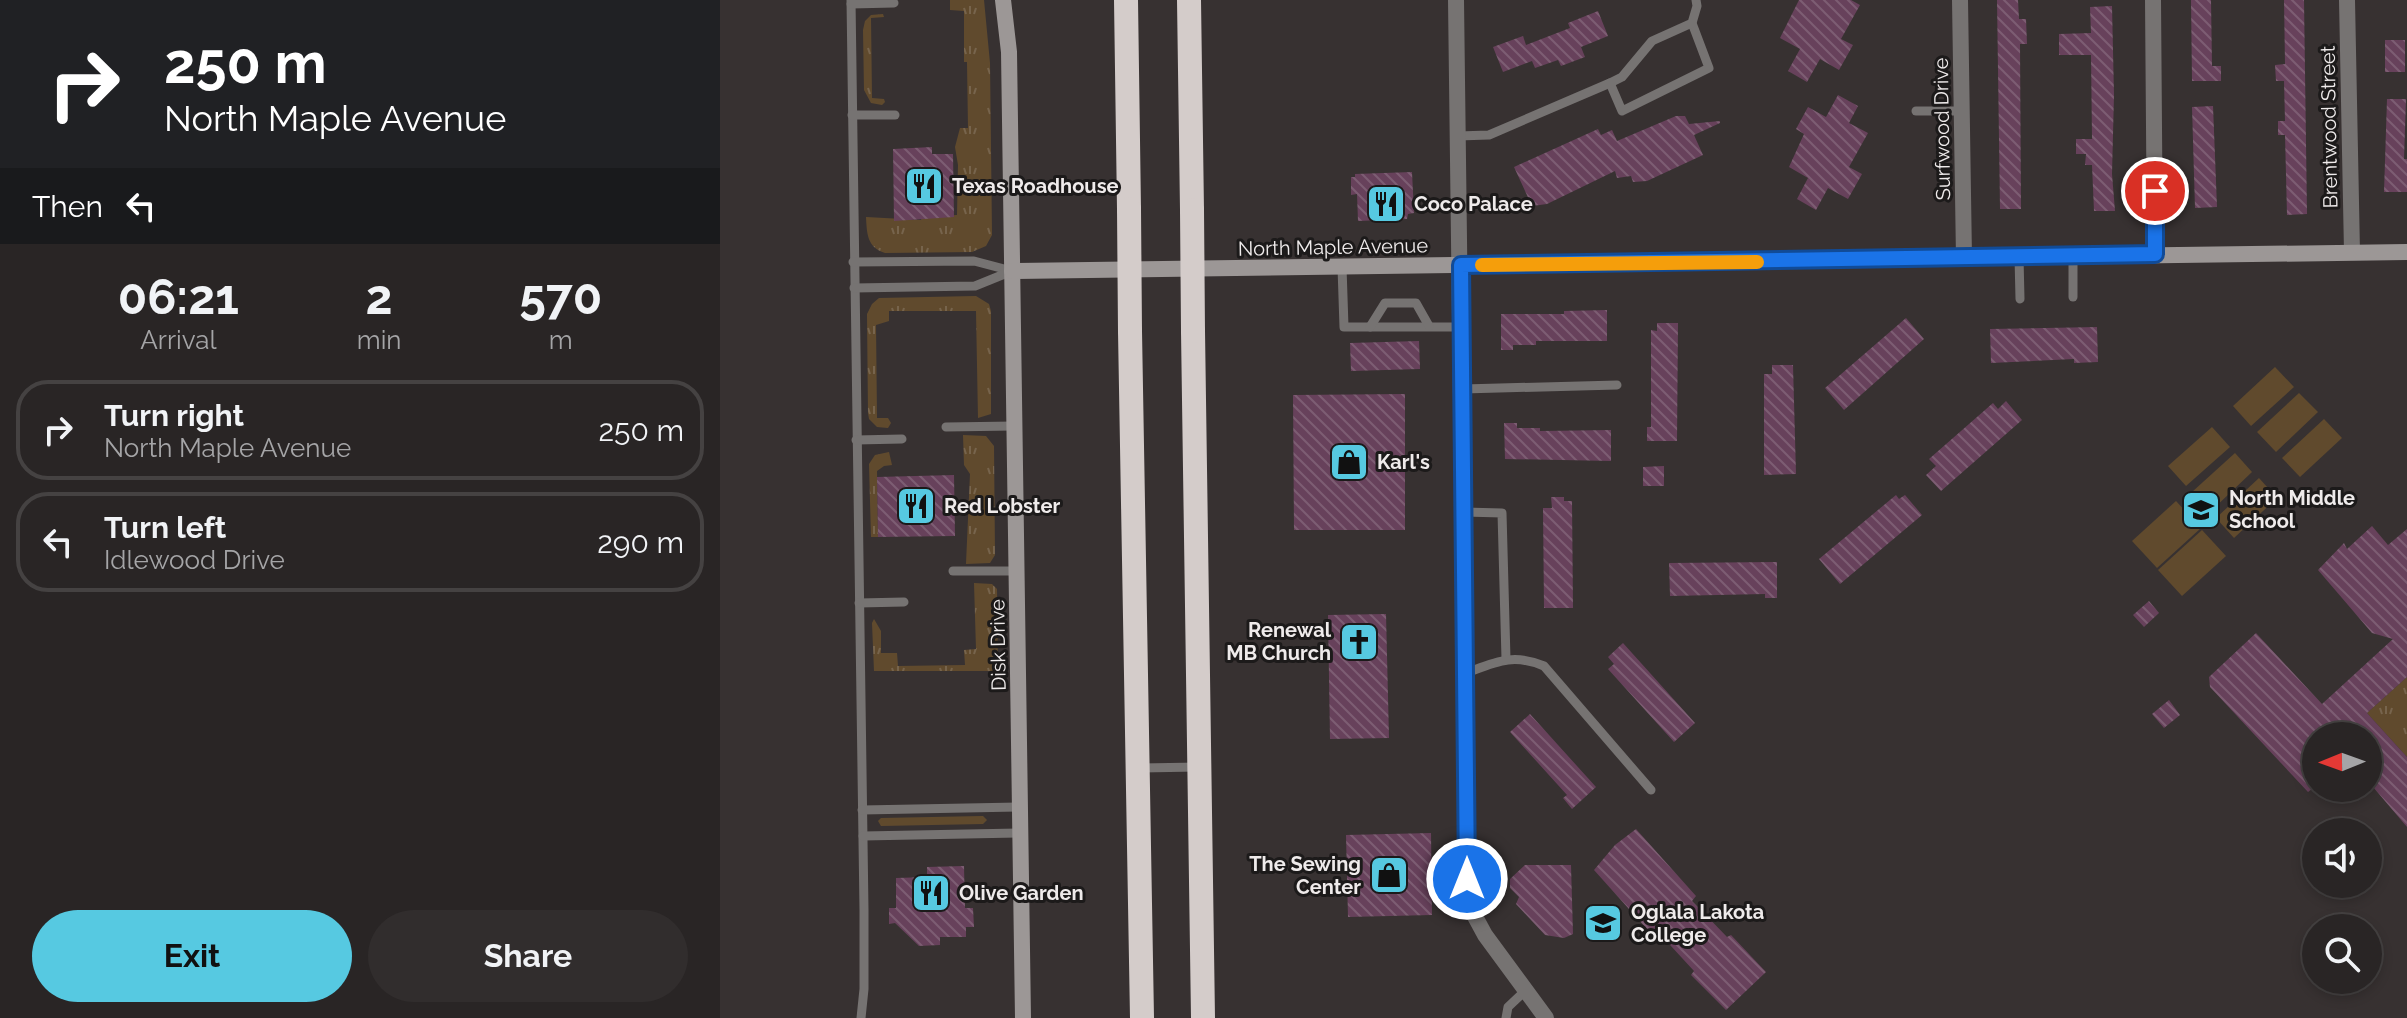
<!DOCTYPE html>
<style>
:root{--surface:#292525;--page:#312d2d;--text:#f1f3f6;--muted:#a5a5a7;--line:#454242;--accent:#56c9e1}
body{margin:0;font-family:Raleway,sans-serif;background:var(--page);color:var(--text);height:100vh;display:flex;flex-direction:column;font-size:30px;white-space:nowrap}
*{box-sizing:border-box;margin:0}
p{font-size:26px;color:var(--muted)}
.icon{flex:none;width:44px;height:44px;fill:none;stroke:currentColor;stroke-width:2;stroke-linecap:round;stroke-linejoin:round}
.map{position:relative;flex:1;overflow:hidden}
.details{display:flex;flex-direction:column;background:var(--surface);width:720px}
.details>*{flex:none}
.banner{background:#202124;color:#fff;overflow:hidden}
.needle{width:52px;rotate:269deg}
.tools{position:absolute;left:1582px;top:722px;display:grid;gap:16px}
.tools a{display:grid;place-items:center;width:80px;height:80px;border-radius:50%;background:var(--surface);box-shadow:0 4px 12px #0003,0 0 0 2px var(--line);font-size:40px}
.pin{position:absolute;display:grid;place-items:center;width:68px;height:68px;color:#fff;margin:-34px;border:4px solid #fff;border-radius:50%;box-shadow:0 2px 8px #0007}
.me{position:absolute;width:88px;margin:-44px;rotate:0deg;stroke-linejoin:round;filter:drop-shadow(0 0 6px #0008)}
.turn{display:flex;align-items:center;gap:28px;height:168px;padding:0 32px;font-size:36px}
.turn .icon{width:104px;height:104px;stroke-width:2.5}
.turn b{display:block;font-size:56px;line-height:68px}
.then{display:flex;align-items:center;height:76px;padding:0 32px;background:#0003;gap:16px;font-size:30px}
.eta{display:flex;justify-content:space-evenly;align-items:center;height:136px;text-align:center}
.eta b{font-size:48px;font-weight:700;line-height:56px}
.action{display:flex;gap:16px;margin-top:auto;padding:16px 32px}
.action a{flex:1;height:92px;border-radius:48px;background:var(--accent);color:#111;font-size:32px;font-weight:700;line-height:92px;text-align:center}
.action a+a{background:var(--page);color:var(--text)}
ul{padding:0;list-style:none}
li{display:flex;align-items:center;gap:24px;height:100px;margin:0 16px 12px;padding:0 16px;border:4px solid var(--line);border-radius:32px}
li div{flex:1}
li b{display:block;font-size:30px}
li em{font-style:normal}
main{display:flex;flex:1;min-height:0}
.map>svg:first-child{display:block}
</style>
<main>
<section class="details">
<div class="banner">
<div class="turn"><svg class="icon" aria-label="right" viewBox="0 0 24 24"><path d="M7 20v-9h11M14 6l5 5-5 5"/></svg><div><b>250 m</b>North Maple Avenue</div></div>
<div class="then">Then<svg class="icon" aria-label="left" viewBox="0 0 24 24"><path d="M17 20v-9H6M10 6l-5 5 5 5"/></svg></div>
</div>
<div class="eta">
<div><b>06:21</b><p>Arrival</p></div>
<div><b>2</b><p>min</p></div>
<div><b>570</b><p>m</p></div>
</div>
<ul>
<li><svg class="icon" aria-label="right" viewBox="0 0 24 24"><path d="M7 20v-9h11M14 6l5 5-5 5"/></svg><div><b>Turn right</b><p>North Maple Avenue</p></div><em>250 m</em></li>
<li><svg class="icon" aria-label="left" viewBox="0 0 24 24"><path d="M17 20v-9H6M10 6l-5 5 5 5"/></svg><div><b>Turn left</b><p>Idlewood Drive</p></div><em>290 m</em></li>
</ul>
<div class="action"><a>Exit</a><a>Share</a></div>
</section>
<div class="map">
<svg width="1687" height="1018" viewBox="0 0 1687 1018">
<defs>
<pattern id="grass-tufts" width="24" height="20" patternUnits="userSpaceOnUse" patternTransform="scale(2)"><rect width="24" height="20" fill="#604a2d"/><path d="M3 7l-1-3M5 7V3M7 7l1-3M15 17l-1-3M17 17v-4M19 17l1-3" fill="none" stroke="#77644c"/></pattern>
<pattern id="building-back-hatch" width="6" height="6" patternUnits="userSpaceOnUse" patternTransform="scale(2)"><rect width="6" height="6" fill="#67415b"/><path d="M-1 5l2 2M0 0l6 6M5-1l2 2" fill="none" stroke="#7d5d73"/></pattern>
</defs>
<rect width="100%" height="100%" fill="#373131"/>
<g fill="url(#grass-tufts)">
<path d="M230,0h34l6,63 2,172 -6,11 -14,6 -87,1c-18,-6 -18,-19 -19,-36l55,3 1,-3 35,-2 1,-50 -3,-18 5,-19h8l-1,-66h-3v-51l-14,-1z"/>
<polygon points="151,15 163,14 164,17 151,18 152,98 164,99 165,102 162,105 151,103 144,90 143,30 145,21"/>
<polygon points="256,296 269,304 271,311 271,414 258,418 256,311 169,311 169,321 156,325 157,418 168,418 171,423 168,428 157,427 149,419 148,413 147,314 152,304 159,298"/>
<polygon points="243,435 266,436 274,446 275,555 270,563 246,564 250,474 244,465"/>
<polygon points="169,452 172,465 164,466 157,471 158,537 151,537 149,464 155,455"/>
<polygon points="254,583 272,584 277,589 278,671 154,671 152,623 154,619 161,631 161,653 177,653 178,666 245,665 244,650 256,649"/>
<polygon points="1687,677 1687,757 1647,713"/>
<polygon points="263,816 267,820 263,824 161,826 158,821 161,818"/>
</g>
<g fill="#604a2d">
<polygon points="1555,367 1574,387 1531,426 1513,406"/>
<polygon points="1579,393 1598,412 1556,452 1537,432"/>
<polygon points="1604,419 1622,438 1580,477 1562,458"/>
<polygon points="1492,427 1510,447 1466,486 1448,466"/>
<polygon points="1515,453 1532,472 1490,512 1472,492"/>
<polygon points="1539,478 1557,498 1514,538 1496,518"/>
<polygon points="1456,501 1481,528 1437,568 1412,541"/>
<polygon points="1482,530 1506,556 1462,596 1438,570"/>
</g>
<g fill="url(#building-back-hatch)">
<polygon points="1079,0 1131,0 1140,5 1121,39 1133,45 1119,70 1100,59 1087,82 1068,71 1080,49 1060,38"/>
<polygon points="1277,0 1298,0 1299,19 1306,19 1307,44 1300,44 1301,209 1280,209"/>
<polygon points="1471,0 1491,0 1492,66 1501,66 1501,81 1472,81"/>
<polygon points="1564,0 1584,0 1587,214 1567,215 1565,135 1558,135 1558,121 1565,121 1564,81 1556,81 1555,65 1565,64"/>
<polygon points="1392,6 1394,95 1392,174 1395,211 1374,211 1372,165 1365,165 1366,154 1356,154 1356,139 1372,139 1371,55 1339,55 1339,34 1371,33 1370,7"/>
<polygon points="878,11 888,36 861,47 865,57 841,66 838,60 815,68 812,61 783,72 773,47 803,36 806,45 850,28 848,23"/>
<rect x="1665" y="40" width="20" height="32"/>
<polygon points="1118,95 1138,106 1129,123 1148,133 1129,167 1142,174 1128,199 1108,188 1096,210 1077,199 1088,178 1069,167 1084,134 1076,129 1088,107 1106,117"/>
<polygon points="1667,99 1686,99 1684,159 1687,159 1687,192 1664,192"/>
<polygon points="1493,106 1497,207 1475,208 1472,107"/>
<polygon points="956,116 965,116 969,124 1000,121 1000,123 974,135 983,155 927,181 913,182 911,176 897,178 895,171 827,204 812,206 794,167 878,129 881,135 892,130 897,141"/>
<polygon points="212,147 212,154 233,154 234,217 174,221 173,149"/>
<polygon points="692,172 694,213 688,214 687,219 638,221 637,194 631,195 631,177 635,177 635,174"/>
<polygon points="887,310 887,341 816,341 816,345 793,345 793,350 781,350 781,314 844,314 844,311"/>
<polygon points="1186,318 1204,339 1124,410 1105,388"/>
<polygon points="937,323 958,323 957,441 927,441 927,427 931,427 931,330 937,331"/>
<polygon points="1377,327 1378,362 1354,363 1354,359 1271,363 1270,329"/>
<polygon points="699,341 700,369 631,371 630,343"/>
<polygon points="1052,365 1073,365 1076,474 1044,475 1044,374 1052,374"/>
<polygon points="685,394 685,530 574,530 573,395"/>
<polygon points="1286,401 1302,420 1221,491 1206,475 1216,466 1209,459 1273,403 1278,409"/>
<polygon points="784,423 797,423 797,428 820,428 820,431 891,430 891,461 785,459"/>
<polygon points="944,466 944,486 923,486 923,467"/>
<polygon points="234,475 235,536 158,537 157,477"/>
<polygon points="1176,495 1179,499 1185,495 1202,515 1120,584 1099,559"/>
<polygon points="831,497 844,497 844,501 852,501 853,608 824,608 823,508 832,508"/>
<polygon points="1652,526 1668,545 1687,529 1687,677 1647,713 1687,757 1687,827 1648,781 1648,736 1596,736 1596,786 1588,792 1490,687 1489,677 1536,633 1602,704 1673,639 1652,633 1598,570 1624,543 1627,549"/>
<polygon points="1057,562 1057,598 1045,598 1045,594 950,596 949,563"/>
<polygon points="1429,601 1439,613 1424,627 1413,615"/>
<polygon points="666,614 669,738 610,739 608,615"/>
<polygon points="903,643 975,723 954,742 888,669 894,664 888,657"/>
<polygon points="1449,700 1460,715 1444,728 1432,714"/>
<polygon points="810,714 876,787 852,809 843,798 847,795 790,732"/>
<polygon points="916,829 976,896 972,901 1007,937 1011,935 1046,972 1006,1010 971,975 974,971 939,933 935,938 874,870 895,845"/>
<polygon points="711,833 712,915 628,917 626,835"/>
<polygon points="805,865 851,865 853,934 844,938 825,935 796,904 799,897 790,888 790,879"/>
<polygon points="244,866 245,908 253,908 254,927 246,927 246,937 220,937 220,945 199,946 175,923 169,924 169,908 176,908 176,878 207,877 207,867"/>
</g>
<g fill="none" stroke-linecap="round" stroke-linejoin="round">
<g stroke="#767372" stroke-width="9">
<polyline points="131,0 144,910 144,989 141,1018"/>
<polyline points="131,4 174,3"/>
<polyline points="890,83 902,111 989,68 972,23"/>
<polyline points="1196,111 1242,111"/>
<polyline points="132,115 175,115"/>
<polyline points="738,136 769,135 890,83 902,77 932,41 972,23 977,6 976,0"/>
<polyline points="1353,256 1353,297"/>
<polyline points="1299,257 1300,299"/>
<polyline points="133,262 254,261 292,271"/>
<polyline points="622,267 624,327 742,327"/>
<polyline points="134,288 255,286 292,271"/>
<polyline points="650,327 665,303 696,303 709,326"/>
<polyline points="743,389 897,385"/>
<polyline points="226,427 294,426"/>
<polyline points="136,440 182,439"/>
<polyline points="744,512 782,513 786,659"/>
<polyline points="233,571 297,571"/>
<polyline points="139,603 184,602"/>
<path d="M746,673c30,-11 47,-20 78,-7l107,124"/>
<polyline points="421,768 478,767"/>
<polyline points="142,810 300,807"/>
<polyline points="143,836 301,833"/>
<polyline points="786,1018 788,1007 806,990"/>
</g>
<g stroke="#767372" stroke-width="16">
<polyline points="736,0 747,879 752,911 765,935 826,1018"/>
<polyline points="1240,0 1244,258"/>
<polyline points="1433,0 1435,254"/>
<polyline points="1627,0 1632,252"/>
</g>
<g stroke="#9c9796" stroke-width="16">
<polyline points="283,0 289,52 303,1018"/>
<polyline points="292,271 1687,252"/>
</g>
<g stroke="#d4ccca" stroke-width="24">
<polyline points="406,0 409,209"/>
<polyline points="469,0 472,210"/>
<polyline points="410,331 422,1018"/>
<polyline points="473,331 483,1018"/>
</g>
<g stroke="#d4ccca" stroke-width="24">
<polyline points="409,209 410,331"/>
<polyline points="472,210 473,331"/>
</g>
</g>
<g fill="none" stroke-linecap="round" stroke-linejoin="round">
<defs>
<polyline id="route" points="747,879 741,265 1435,254 1435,191"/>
</defs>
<use href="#route" stroke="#114b97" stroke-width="20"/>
<use href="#route" stroke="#1a73e8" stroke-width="14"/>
<polyline stroke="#f59e0b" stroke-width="14" points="762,265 1037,262"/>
</g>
<defs>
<symbol id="restaurant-square" viewBox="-11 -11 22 22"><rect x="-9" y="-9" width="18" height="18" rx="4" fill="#56c9e1" stroke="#1c1a1a"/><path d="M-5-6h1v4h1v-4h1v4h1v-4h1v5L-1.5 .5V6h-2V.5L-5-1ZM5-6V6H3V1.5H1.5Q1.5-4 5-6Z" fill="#111"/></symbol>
<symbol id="shop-square" viewBox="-11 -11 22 22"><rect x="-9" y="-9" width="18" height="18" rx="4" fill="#56c9e1" stroke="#1c1a1a"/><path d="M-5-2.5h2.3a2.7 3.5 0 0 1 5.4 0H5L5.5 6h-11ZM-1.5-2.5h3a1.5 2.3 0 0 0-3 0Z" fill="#111"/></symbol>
<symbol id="school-square" viewBox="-11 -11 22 22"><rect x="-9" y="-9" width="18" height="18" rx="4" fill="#56c9e1" stroke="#1c1a1a"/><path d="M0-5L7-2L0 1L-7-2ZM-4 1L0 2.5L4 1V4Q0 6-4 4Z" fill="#111"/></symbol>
<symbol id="church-square" viewBox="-11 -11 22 22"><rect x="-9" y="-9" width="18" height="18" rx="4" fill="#56c9e1" stroke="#1c1a1a"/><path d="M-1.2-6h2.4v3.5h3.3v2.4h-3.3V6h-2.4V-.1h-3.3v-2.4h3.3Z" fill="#111"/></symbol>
<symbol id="university-square" viewBox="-11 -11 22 22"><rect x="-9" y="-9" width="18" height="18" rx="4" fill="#56c9e1" stroke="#1c1a1a"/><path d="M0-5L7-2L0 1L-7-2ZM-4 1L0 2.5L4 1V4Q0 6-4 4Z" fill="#111"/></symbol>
</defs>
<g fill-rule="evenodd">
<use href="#restaurant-square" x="182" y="164" width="44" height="44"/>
<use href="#restaurant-square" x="644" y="182" width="44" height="44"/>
<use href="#shop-square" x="607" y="440" width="44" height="44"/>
<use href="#restaurant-square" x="174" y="484" width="44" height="44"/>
<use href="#school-square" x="1459" y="488" width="44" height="44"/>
<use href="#church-square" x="617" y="620" width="44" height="44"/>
<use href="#shop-square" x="647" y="853" width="44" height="44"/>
<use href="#restaurant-square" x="189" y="871" width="44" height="44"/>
<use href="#university-square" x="861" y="901" width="44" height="44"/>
</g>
<g text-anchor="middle" stroke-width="6" stroke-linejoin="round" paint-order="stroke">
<g font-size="20" fill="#efebeb" stroke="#1c1a1a">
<text transform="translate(1609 127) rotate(-91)" y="7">Brentwood Street</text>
<text transform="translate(1222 129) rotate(-91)" y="7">Surfwood Drive</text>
<text transform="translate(613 247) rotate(-1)" y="7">North Maple Avenue</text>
<text transform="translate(278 645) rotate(-91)" y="7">Disk Drive</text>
</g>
<g font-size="20" font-weight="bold" fill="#efebeb" stroke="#1c1a1a" text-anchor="start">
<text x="232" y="193">Texas Roadhouse</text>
<text x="694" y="211">Coco Palace</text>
<text x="657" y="469">Karl's</text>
<text x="1509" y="505">North Middle<tspan x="1509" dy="23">School</tspan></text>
<text x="224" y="513">Red Lobster</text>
<text x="611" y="637" text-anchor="end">Renewal<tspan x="611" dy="23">MB Church</tspan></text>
<text x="641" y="871" text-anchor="end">The Sewing<tspan x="641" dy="23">Center</tspan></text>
<text x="239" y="900">Olive Garden</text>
<text x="911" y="919">Oglala Lakota<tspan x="911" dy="23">College</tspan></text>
</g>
</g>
</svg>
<div class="tools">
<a><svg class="needle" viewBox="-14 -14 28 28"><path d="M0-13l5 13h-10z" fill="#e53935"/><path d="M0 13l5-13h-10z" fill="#a5a5a7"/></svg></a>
<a><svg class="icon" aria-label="sound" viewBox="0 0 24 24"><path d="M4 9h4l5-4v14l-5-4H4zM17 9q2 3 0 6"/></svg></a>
<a><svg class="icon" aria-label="search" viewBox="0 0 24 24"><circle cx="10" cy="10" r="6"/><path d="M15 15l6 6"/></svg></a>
</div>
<div class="pin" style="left:1435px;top:191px;background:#d93025"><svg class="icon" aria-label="arrive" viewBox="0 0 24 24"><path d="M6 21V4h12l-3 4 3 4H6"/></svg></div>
<svg class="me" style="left:747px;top:879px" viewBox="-20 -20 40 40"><circle r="17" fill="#1a73e8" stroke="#fff" stroke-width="3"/><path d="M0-11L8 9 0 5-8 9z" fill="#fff"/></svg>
</div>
</main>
